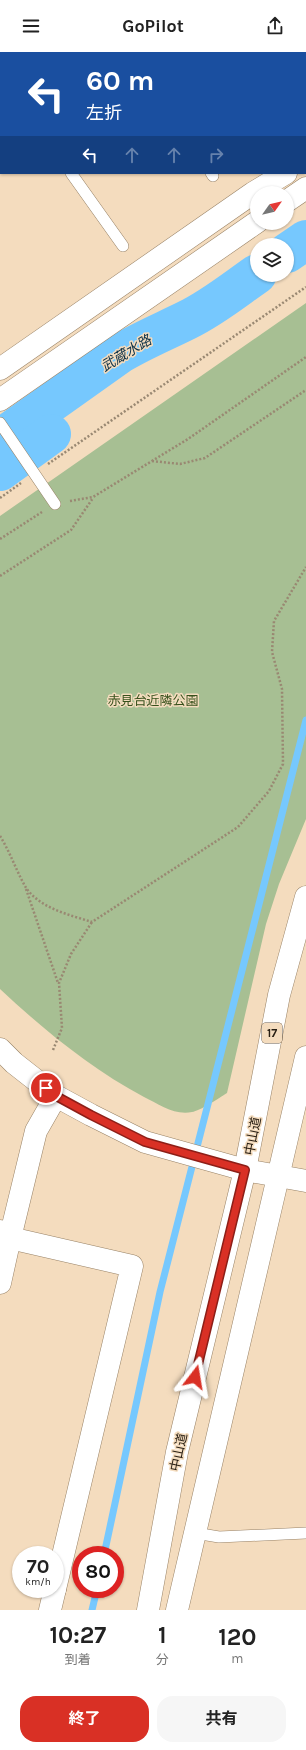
<!DOCTYPE html>
<html lang="ja">
<meta charset="utf-8">
<style>
:root{--surface:#fff;--page:#f6f6f6;--text:#222;--muted:#767676;--accent:#d93025}
body{margin:0;font-family:Karla,"Noto Sans JP",sans-serif;background:var(--page);color:var(--text);height:100vh;display:flex;flex-direction:column;font-size:15px;white-space:nowrap}
*{box-sizing:border-box;margin:0}
p{font-size:13px;color:var(--muted)}
.icon{flex:none;width:22px;height:22px;fill:none;stroke:currentColor;stroke-width:2;stroke-linecap:round;stroke-linejoin:round}
.map{position:relative;height:1558px;overflow:hidden}
.details{display:flex;flex-direction:column;background:var(--surface);flex:1}
.details>*{flex:none}
.top-card{position:absolute;left:0px;top:0px;width:306px;height:122px;box-shadow:0 1px 3px #0004;background:#1a4fa0;color:#fff;overflow:hidden}
.needle{width:26px;rotate:56deg}
.tools{position:absolute;left:250px;top:134px;display:grid;gap:8px}
.tools a{display:grid;place-items:center;width:44px;height:44px;border-radius:50%;background:var(--surface);box-shadow:0 1px 3px #0004;font-size:20px}
.speed{position:absolute;left:12px;top:1494px;display:flex;gap:8px;font-size:20px;font-weight:700;text-align:center}
.speed>*{display:grid;place-content:center;width:52px;height:52px;border-radius:50%;background:var(--surface);box-shadow:0 1px 3px #0004;line-height:1}
.speed small{font-size:10px;font-weight:400}
.speed .limit{border:6px solid #d22;background:#fff;color:#111}
.pin{position:absolute;display:grid;place-items:center;width:34px;height:34px;color:#fff;margin:-17px;border:2px solid #fff;border-radius:50%;box-shadow:0 1px 4px #0007}
.me{position:absolute;width:44px;margin:-22px;rotate:14deg;stroke-linejoin:round;filter:drop-shadow(0 0 3px #0008)}
.turn{display:flex;align-items:center;gap:14px;height:84px;padding:0 20px;font-size:18px}
.turn .icon{width:52px;height:52px;stroke-width:2.5}
.turn b{display:block;font-size:28px;line-height:34px}
.lanes{display:flex;align-items:center;height:38px;padding:0 20px;background:#0003;justify-content:center;gap:20px;direction:ltr}
.lanes .off{opacity:.35}
.eta{display:flex;justify-content:space-evenly;align-items:center;height:68px;text-align:center}
.eta b{font-size:24px;font-weight:700;line-height:28px}
.cta{display:flex;gap:8px;margin-top:auto;padding:8px 20px}
.cta a{flex:1;height:46px;border-radius:16px;background:var(--accent);color:#fff;font-size:16px;font-weight:700;line-height:46px;text-align:center}
.cta a+a{background:var(--page);color:var(--text)}
header{display:flex;justify-content:space-between;align-items:center;height:52px;padding:0 20px;background:var(--surface);font-size:18px;font-weight:700}
.map>svg:first-child{display:block}
</style>
<header><svg class="icon" aria-label="menu" viewBox="0 0 24 24"><path d="M4 6h16M4 12h16M4 18h16"/></svg>GoPilot<svg class="icon" aria-label="share" viewBox="0 0 24 24"><path d="M12 15V3M7 8l5-5 5 5M5 13v7h14v-7"/></svg></header>
<div class="map">
<svg width="306" height="1558" viewBox="0 0 306 1558">
<rect width="100%" height="100%" fill="#f4dcbe"/>
<path fill="#a7bf93" d="M306,251v516l-27,65 -13,40 -39,169c-8,5 -27,18 -35,19 -17,4 -33,-8 -48,-15 -54,-29 -100,-67 -144,-108v-473z"/>
<g fill="none" stroke-linecap="round" stroke-linejoin="round">
<g stroke="#76c8fe" stroke-width="7">
<polyline points="179,0 180,1"/>
<polyline points="104,1503 160,1240 306,668"/>
<polyline points="92,1558 97,1537"/>
</g>
<g stroke="#76c8fe" stroke-width="40">
<polyline points="287,201 306,188"/>
<path d="M0,387l121,-86c22,-13 44,-22 66,-33 25,-12 47,-30 70,-46"/>
<polyline points="0,419 51,382"/>
</g>
<defs>
<g id="lane">
<polyline points="126,0 127,1"/>
<polyline points="0,20 1,21"/>
<polyline points="71,121 123,194"/>
<polyline points="211,121 213,124"/>
<polyline points="0,371 55,452"/>
<polyline points="195,1481 219,1485 306,1481"/>
</g>
<g id="street">
<polyline points="199,0 200,1"/>
<polyline points="245,1118 306,1129"/>
<polyline points="0,1179 10,1186 132,1214 55,1537"/>
<polyline points="10,1186 36,1079 56,1044"/>
<polyline points="50,1558 55,1537"/>
</g>
<g id="secondary">
<polyline points="305,107 306,107"/>
<polyline points="287,149 306,136"/>
<polyline points="0,317 253,141 286,121"/>
<polyline points="0,348 257,170"/>
<polyline points="0,997 14,1011 56,1044 91,1063 145,1090 245,1118"/>
<polyline points="0,1231 10,1186"/>
</g>
<g id="highway">
<polyline points="148,1558 177,1400 245,1118 279,943 306,845"/>
<polyline points="177,1558 306,1005"/>
</g>
</defs>
<use href="#lane" stroke="#988266" stroke-width="12"/>
<use href="#street" stroke="#988266" stroke-width="23"/>
<use href="#secondary" stroke="#988266" stroke-width="23"/>
<use href="#highway" stroke="#988266" stroke-width="23"/>
<g stroke="#998872" stroke-width="2.5" stroke-dasharray="2 2" stroke-linecap="butt">
<polyline points="152,409 180,412 205,406 306,338"/>
<polyline points="48,412 306,235"/>
<polyline points="0,446 21,431"/>
<polyline points="70,449 93,445 188,387 306,305"/>
<polyline points="0,487 42,460"/>
<polyline points="0,524 71,478 93,446"/>
<path d="M0,784c10,16 16,34 25,50 13,22 45,29 67,36l146,-95 31,-36 14,-27 -1,-75 -10,-37 2,-31 32,-54"/>
<polyline points="26,837 58,931"/>
<polyline points="53,998 62,976 59,931 71,902 92,870"/>
</g>
<use href="#lane" stroke="#fff" stroke-width="11"/>
<use href="#street" stroke="#fff" stroke-width="22"/>
<use href="#secondary" stroke="#fff" stroke-width="22"/>
<use href="#highway" stroke="#fff" stroke-width="22"/>
</g>
<g fill="none" stroke-linecap="round" stroke-linejoin="round">
<defs>
<polyline id="route" points="46,1036 56,1044 91,1063 145,1090 245,1118 195,1325"/>
</defs>
<use href="#route" stroke="#8d1f18" stroke-width="10"/>
<use href="#route" stroke="#d93025" stroke-width="7"/>
</g>
<g text-anchor="middle" stroke-width="3" stroke-linejoin="round" paint-order="stroke">
<rect fill="#f4dcbe" stroke="#645646" stroke-width="1" x="262" y="971" width="20" height="20" rx="3"/>
<g font-size="12" font-weight="bold" fill="#261d12">
<text x="272" y="985">17</text>
</g>
<g font-size="13" fill="#37511c" stroke="#f4dcbe">
<text x="153" y="653">赤見台近隣公園</text>
</g>
<g font-size="13" fill="#261d12" stroke="#f4dcbe">
<text transform="translate(252 1084) rotate(-79)" y="5">中山道</text>
<text transform="translate(178 1400) rotate(-78)" y="5">中山道</text>
</g>
<g font-size="14" font-style="italic" fill="#0e3248" stroke="#f4dcbe">
<text transform="translate(126 301) rotate(-31)" y="5">武蔵水路</text>
</g>
</g>
</svg>
<div class="tools">
<a><svg class="needle" viewBox="-14 -14 28 28"><path d="M0-13l5 13h-10z" fill="#e53935"/><path d="M0 13l5-13h-10z" fill="#767676"/></svg></a>
<a><svg class="icon" aria-label="layers" viewBox="0 0 24 24"><path d="M12 4l9 5-9 5-9-5zM3 14l9 5 9-5"/></svg></a>
</div>
<div class="speed"><div>70<small>km/h</small></div><div class="limit">80</div></div>
<div class="pin" style="left:46px;top:1036px;background:#d93025"><svg class="icon" aria-label="arrive" viewBox="0 0 24 24"><path d="M6 21V4h12l-3 4 3 4H6"/></svg></div>
<svg class="me" style="left:195px;top:1325px" viewBox="-20 -20 40 40"><path d="M0-17L14 15 0 8-14 15z" fill="#d93025" stroke="#fff" stroke-width="4"/></svg>
<div class="top-card">
<div class="turn"><svg class="icon" aria-label="left" viewBox="0 0 24 24"><path d="M17 20v-9H6M10 6l-5 5 5 5"/></svg><div><b>60 m</b>左折</div></div>
<div class="lanes"><svg class="icon" aria-label="left" viewBox="0 0 24 24"><path d="M17 20v-9H6M10 6l-5 5 5 5"/></svg><svg class="icon off" aria-label="ahead" viewBox="0 0 24 24"><path d="M12 20V5M6 11l6-6 6 6"/></svg><svg class="icon off" aria-label="ahead" viewBox="0 0 24 24"><path d="M12 20V5M6 11l6-6 6 6"/></svg><svg class="icon off" aria-label="right" viewBox="0 0 24 24"><path d="M7 20v-9h11M14 6l5 5-5 5"/></svg></div>
</div>
</div>
<section class="details">
<div class="eta">
<div><b>10:27</b><p>到着</p></div>
<div><b>1</b><p>分</p></div>
<div><b>120</b><p>m</p></div>
</div>
<div class="cta"><a>終了</a><a>共有</a></div>
</section>
